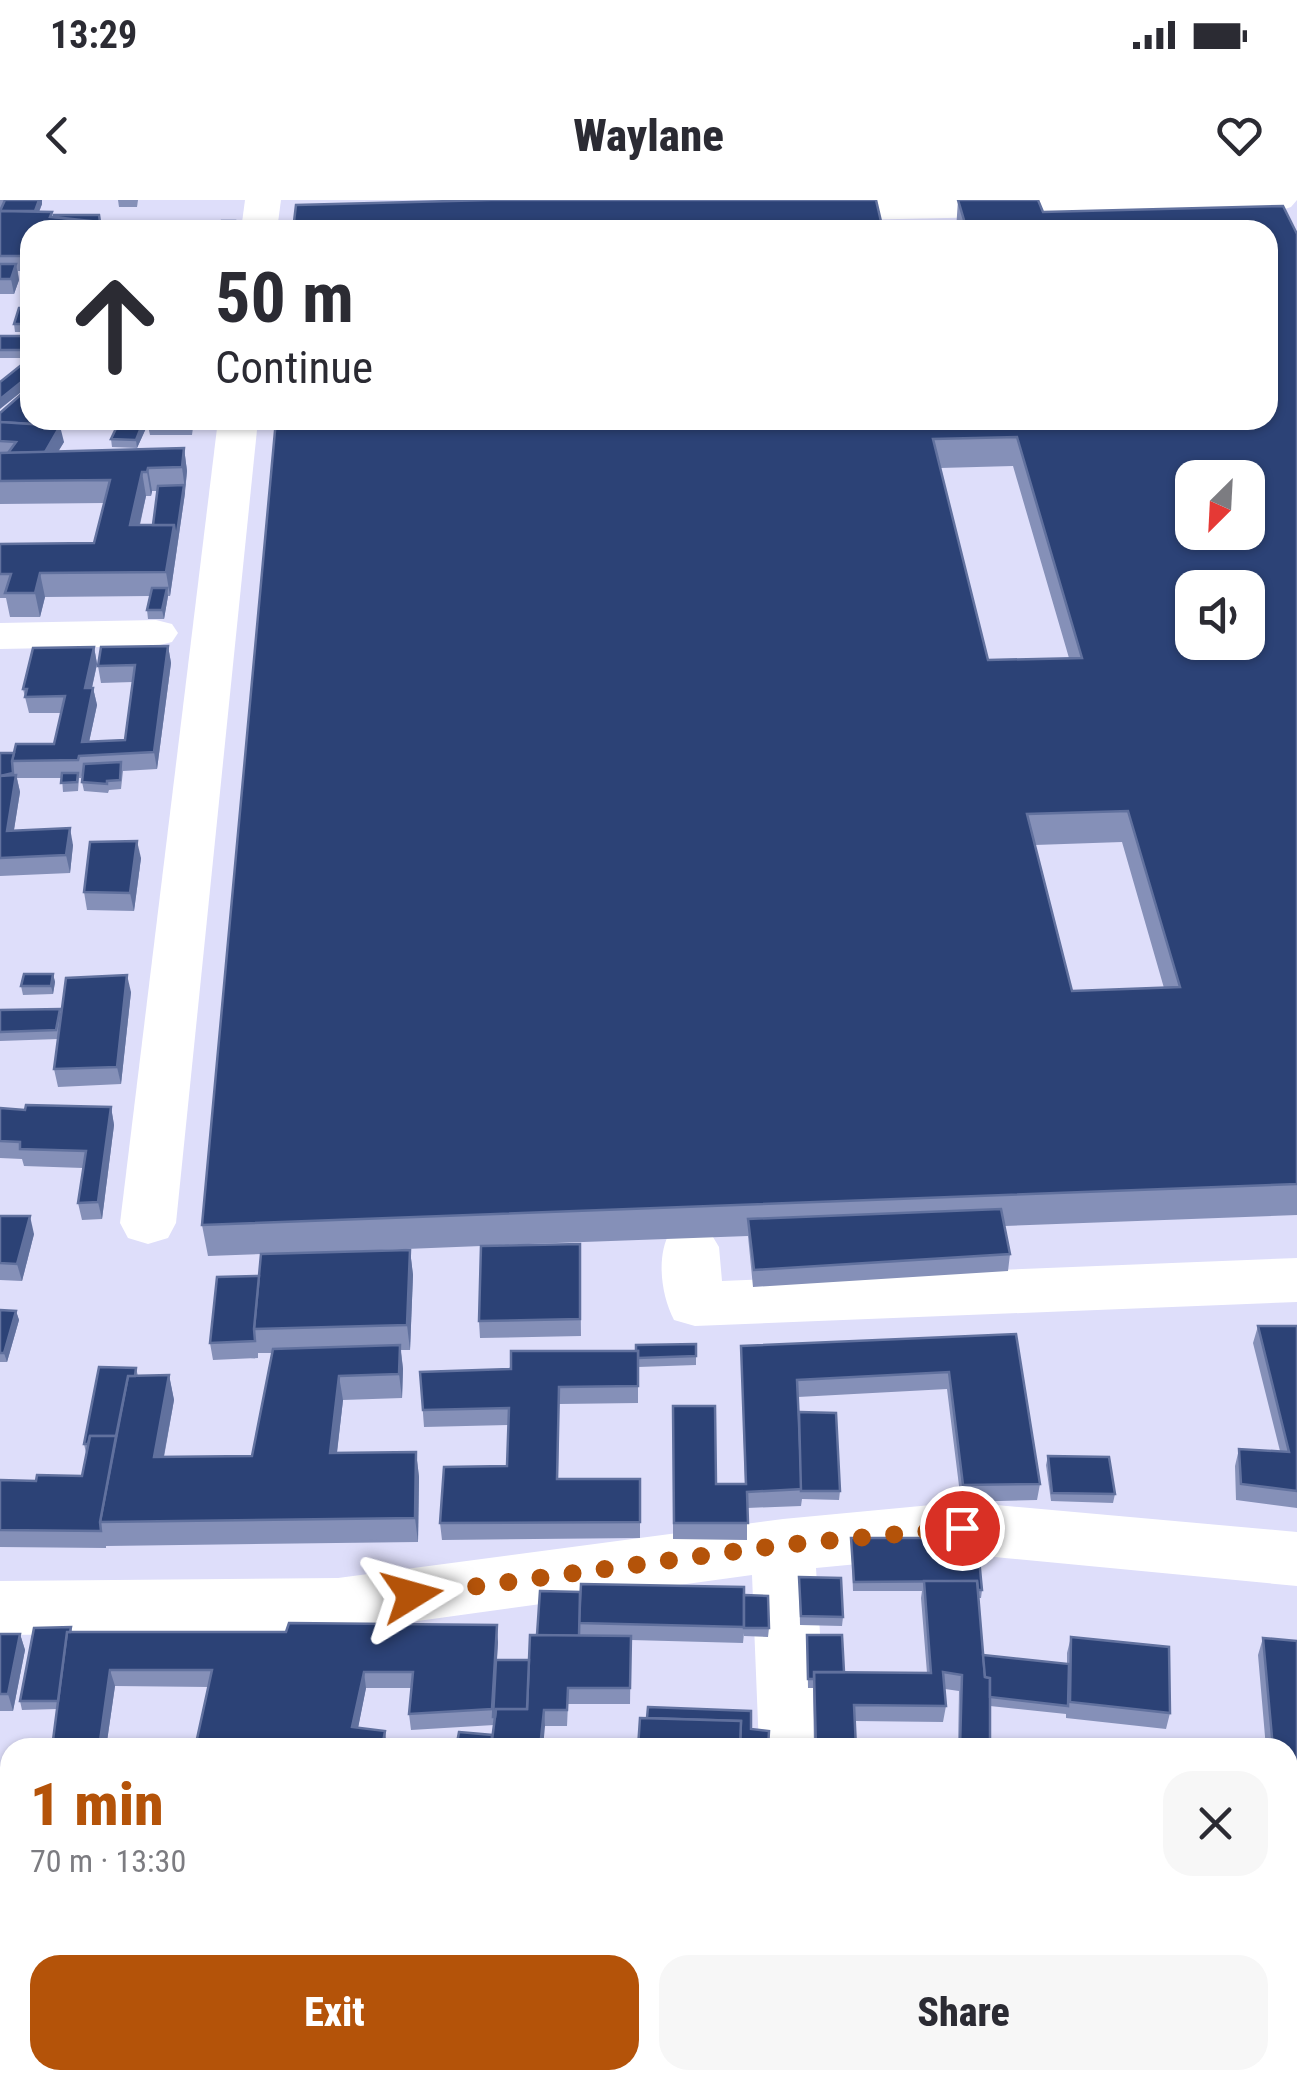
<!DOCTYPE html>
<meta charset="utf-8">
<style>
:root{--surface:#fff;--page:#f7f7f7;--text:#2b2b33;--muted:#7c7c81;--accent:#b45309}
body{margin:0;font-family:"Roboto Condensed",sans-serif;background:var(--page);color:var(--text);height:100vh;display:flex;flex-direction:column;font-size:38px;white-space:nowrap}
*{box-sizing:border-box;margin:0}
p{font-size:32px;color:var(--muted)}
.icon{flex:none;width:55px;height:55px;fill:none;stroke:currentColor;stroke-width:2;stroke-linecap:round;stroke-linejoin:round}
.map{position:relative;flex:1;overflow:hidden}
.panel{position:absolute;left:0px;top:1538px;width:1298px;height:352px;display:flex;flex-direction:column;background:var(--surface);border-radius:30px 30px 0 0;box-shadow:0 2px 8px #0004}
.panel>*{flex:none}
.banner{position:absolute;left:20px;top:20px;width:1258px;height:210px;border-radius:30px;box-shadow:0 2px 8px #0004;background:#fff;color:var(--text);overflow:hidden}
.needle{width:65px;rotate:204deg}
.buttons{position:absolute;left:1175px;top:260px;display:grid;gap:20px}
.buttons a{display:grid;place-items:center;width:90px;height:90px;border-radius:20px;background:var(--surface);box-shadow:0 2px 8px #0004;font-size:50px}
.pin{position:absolute;display:grid;place-items:center;width:85px;height:85px;color:#fff;margin:-42px;border:5px solid #fff;border-radius:50%;box-shadow:0 2px 10px #0007}
.me{position:absolute;width:110px;margin:-55px;rotate:82deg;stroke-linejoin:round;filter:drop-shadow(0 0 8px #0008)}
.turn{display:flex;align-items:center;gap:35px;height:210px;padding:0 30px;font-size:45px}
.turn .icon{width:130px;height:130px;stroke-width:2.5}
.turn b{display:block;font-size:70px;line-height:85px}
.round{display:grid;place-items:center;flex:none;width:105px;height:105px;border-radius:30px;background:var(--page)}
.overview{display:flex;align-items:center;justify-content:space-between;height:170px;padding:0 30px}
h1{font-size:60px;font-weight:800;line-height:75px;color:var(--accent)}
.cta{display:flex;gap:20px;margin-top:auto;padding:20px 30px}
.cta a{flex:1;height:115px;border-radius:30px;background:var(--accent);color:#fff;font-size:40px;font-weight:800;line-height:115px;text-align:center}
.cta a+a{background:var(--page);color:var(--text)}
.status{display:flex;justify-content:space-between;align-items:center;height:70px;padding:0 50px;background:var(--surface);direction:ltr}
.status svg{height:28px;fill:currentColor}
header{display:flex;justify-content:space-between;align-items:center;height:130px;padding:0 30px;background:var(--surface);font-size:45px;font-weight:800}
.map>svg:first-child{display:block}
</style>
<div class="status"><b>13:29</b><svg viewBox="0 0 49 12"><path d="M0 12V9h3v3zM5 12V6h3v6zM10 12V3h3v9zM15 12V0h3v12zM26 1h20v11H26zM47 4h2v5h-2z"/></svg></div>
<header><svg class="icon" aria-label="back" viewBox="0 0 24 24"><path d="M15 5l-7 7 7 7"/></svg>Waylane<svg class="icon" aria-label="heart" viewBox="0 0 24 24"><path d="M12 20l-8-8c-3-5 5-10 8-4 3-6 11-1 8 4z"/></svg></header>
<div class="map">
<svg width="1297" height="1889" viewBox="0 0 1297 1889">
<rect width="100%" height="100%" fill="#dedefa"/>
<g fill="none" stroke-linecap="round" stroke-linejoin="round">
<g fill="#fff" fill-rule="evenodd">
<polygon points="245,0 281,0 277,30 241,30"/>
<polygon points="801,0 1297,0 1291,7 1279,11 803,21 790,18 785,10 790,2"/>
<polygon points="218,220 258,220 176,1023 168,1038 148,1044 128,1038 120,1023"/>
<polygon points="156,420 172,424 178,433 172,442 156,446 0,449 0,423"/>
<path d="M690,1026l20,6 9,15 3,34 575,-23v44l-602,24 -21,-6c-13,-25 -18,-64 -4,-88z"/>
<polygon points="963,1302 1297,1332 1297,1386 963,1354 816,1368 827,1548 759,1548 752,1375 338,1432 0,1435 0,1381 338,1378 783,1319"/>
<polygon points="741,1880 815,1880 814,1889 740,1889"/>
</g>
</g>
<g fill="#8590b8" fill-rule="evenodd">
<polygon points="0,0 42,0 42,4 39,12 52,12 53,17 102,22 103,30 30,30 30,71 18,71 19,80 14,94 0,94"/>
<polygon points="118,0 138,0 137,7 119,7"/>
<path d="M958,0h80l5,12 240,-6 14,28v981l-292,11 5,28 -2,17 -255,16 -5,-51 -250,9 82,-1 1,92 -101,2 -1,-17 2,-75 -200,8 129,-4 3,25 -3,75h-9l2,19 -1,29 -59,2 -6,53 79,-1 3,25 -1,65 -312,4v2l-106,-1v-67l36,1 1,-6 45,1 4,-23 -2,-9 15,-77 37,1 2,8 31,-1 5,25 -10,57 88,-1 20,-103h-14v5l-45,2 -3,-17 7,-66 42,-1 2,-22 -53,2 -6,-31 74,-805h992v-190h-312zM1013,266l56,192 -81,2 -48,-192zM1192,278h56v54h-56zM1192,388h56v54h-56zM1122,642l42,146 -92,3 -37,-146z"/>
<polygon points="30,108 30,132 15,132 14,124"/>
<rect x="0" y="136" width="30" height="22"/>
<path d="M0,213l39,12 25,17 -6,10 126,-4 3,23 -2,22 -15,103h-2l-4,23h-16l-1,-9 3,-14 -105,1 -5,20h-30l-4,-19h-6v-54l94,-1 10,-40 -104,1zM152,291h6l-6,34h-12l6,-29h5z"/>
<polygon points="121,220 194,220 192,235 150,235 148,226 147,226 137,248 112,247 111,239"/>
<polygon points="168,446 171,463 157,569 123,571 121,589 109,590 108,593 84,591 82,582 83,573 81,578 79,578 78,591 63,592 62,578 17,578 20,592 14,630 73,645 70,673 0,676 0,553 14,553 54,544 61,513 29,513 23,489 94,447 97,464 92,488 93,488 97,505 89,542 125,540 133,482 101,483 98,466"/>
<polygon points="141,658 134,711 87,710 84,692"/>
<polygon points="53,774 55,782 53,794 23,795 21,786"/>
<polygon points="131,792 121,884 58,887 54,869 58,839 0,841 0,810 61,814"/>
<polygon points="111,907 114,925 102,1019 82,1020 78,1003 83,968 24,966 22,959 0,958 0,908 25,910"/>
<polygon points="0,1016 34,1034 22,1081 0,1080"/>
<polygon points="0,1110 16,1111 19,1120 7,1162 0,1162"/>
<polygon points="1258,1126 1297,1126 1297,1308 1236,1300 1235,1266 1239,1249 1280,1251 1253,1143"/>
<polygon points="1016,1134 1040,1284 1037,1300 961,1302 947,1189 798,1197 799,1212 840,1291 839,1300 802,1299 801,1306 747,1308 747,1340 673,1339 673,1206 716,1284 745,1284 741,1146"/>
<polygon points="696,1144 696,1165 638,1167 638,1203 559,1204 558,1279 640,1279 640,1338 442,1340 440,1323 507,1266 508,1225 424,1227 420,1172 511,1169"/>
<polygon points="1048,1256 1115,1294 1113,1303 1051,1301 1046,1265"/>
<polygon points="851,1338 982,1390 981,1398 979,1398 983,1455 1067,1464 1067,1453 1071,1437 1170,1513 1166,1529 1066,1518 1066,1514 990,1506 990,1548 958,1548 959,1491 945,1489 946,1506 943,1522 855,1521 856,1548 814,1548 813,1488 808,1488 807,1435 844,1472 927,1473 921,1398 922,1391 853,1391"/>
<polygon points="799,1377 843,1417 842,1426 800,1425"/>
<polygon points="540,1391 744,1395 769,1428 768,1437 744,1436 744,1433 743,1443 631,1440 630,1504 568,1504 567,1526 545,1526 492,1535 494,1525 411,1530 409,1514 412,1488 366,1488 358,1528 387,1548 209,1487 115,1486 106,1548 52,1548 57,1509 22,1510 20,1501 71,1427 72,1432 498,1442 497,1460 529,1460 537,1435"/>
<polygon points="0,1434 20,1434 25,1450 13,1511 0,1511"/>
<polygon points="1263,1438 1297,1441 1297,1608 1288,1608 1288,1548 1266,1548 1258,1455"/>
<polygon points="1288,1641 1297,1642 1297,1889 1289,1889 1288,1866"/>
<polygon points="0,1671 8,1691 10,1683 10,1826 0,1825"/>
</g>
<g fill="#61719e">
<polygon points="39,0 42,0 42,4 33,27 32,19"/>
<polygon points="16,64 19,80 14,94 11,79"/>
<polygon points="30,175 30,185 0,209 0,199"/>
<polygon points="144,220 146,220 147,226 137,248 136,240"/>
<polygon points="60,226 64,242 44,274 41,258"/>
<polygon points="184,248 187,271 185,290 182,267"/>
<polygon points="148,268 152,291 151,296 147,272"/>
<polygon points="142,272 146,296 134,349 130,325"/>
<polygon points="184,285 185,293 170,396 166,372 174,325"/>
<polygon points="40,373 45,397 40,417 35,393"/>
<polygon points="167,388 168,396 164,419 162,410"/>
<polygon points="168,446 171,463 157,569 154,552"/>
<polygon points="94,447 97,464 88,505 85,488"/>
<polygon points="93,488 97,505 86,556 82,542"/>
<polygon points="16,575 20,592 11,648 7,631"/>
<polygon points="70,628 73,645 70,673 66,655"/>
<polygon points="137,641 141,658 134,711 130,693"/>
<polygon points="53,774 55,782 53,794 51,786"/>
<polygon points="127,775 131,792 121,884 117,867"/>
<polygon points="111,907 114,925 102,1019 98,1002"/>
<polygon points="30,1016 34,1034 22,1081 17,1064"/>
<polygon points="410,1050 413,1075 410,1150 407,1125"/>
<polygon points="16,1111 19,1120 7,1162 4,1153"/>
<polygon points="400,1145 403,1169 402,1198 399,1174"/>
<polygon points="169,1175 174,1200 159,1282 154,1257"/>
<polygon points="339,1176 343,1200 334,1277 330,1253"/>
<polygon points="416,1252 419,1277 418,1342 415,1318"/>
<polygon points="497,1425 498,1442 493,1517 492,1509"/>
<polygon points="20,1434 25,1450 13,1511 8,1494"/>
<polygon points="110,1470 115,1486 106,1548 99,1548"/>
<polygon points="364,1472 366,1488 355,1543 352,1527"/>
<polygon points="544,1510 545,1526 543,1548 540,1548"/>
<polygon points="385,1531 387,1548 382,1548"/>
<polygon points="0,1671 9,1693 0,1720"/>
<polygon points="10,1880 13,1880 17,1889 7,1889"/>
<polygon points="206,1880 209,1880 212,1889 204,1889"/>
</g>
<g fill="#2c4276" stroke="#61719e" stroke-width="2.5" fill-rule="evenodd">
<polygon points="5,0 39,0 35,11 0,11"/>
<polygon points="491,0 876,0 883,30 293,30 296,5"/>
<path d="M958,0h80l5,12 240,-6 14,28v950l-1095,41 74,-805h992v-190h-301zM1017,237l65,221 -94,2 -55,-221zM1192,278h56v54h-56zM1192,388h56v54h-56zM1128,611l52,176 -108,4 -45,-177z"/>
<polygon points="0,11 52,12 50,17 102,22 100,30 34,28 34,30 30,30 30,56 0,56"/>
<polygon points="54,15 99,15 100,22 54,17"/>
<polygon points="222,21 235,21 234,30 221,30"/>
<polygon points="219,23 218,30 138,30 139,24"/>
<polygon points="0,64 16,64 11,79 0,79"/>
<polygon points="19,108 30,108 30,124 14,124"/>
<rect x="0" y="136" width="30" height="14"/>
<polygon points="30,158 30,175 0,199 0,182"/>
<polygon points="25,191 30,191 30,220 35,220 33,224 0,222 0,213"/>
<polygon points="120,220 144,220 136,240 111,239"/>
<polygon points="150,220 192,220 191,227 148,227"/>
<polygon points="0,222 60,226 45,252 8,253 16,242 0,241"/>
<polygon points="184,248 182,267 148,268 147,272 142,272 130,325 174,325 166,372 40,373 35,393 5,393 11,374 0,374 0,344 94,343 110,280 0,281 0,253"/>
<polygon points="184,285 176,340 174,325 153,325 158,286"/>
<polygon points="152,388 167,388 162,410 147,410"/>
<polygon points="168,446 154,552 79,556 78,560 12,561 16,544 54,544 65,496 25,497 27,489 23,489 33,448 94,447 85,488 93,488 82,542 125,540 135,465 98,466 101,447"/>
<polygon points="0,553 14,553 12,561 13,573 0,576"/>
<polygon points="121,562 120,580 107,581 107,584 82,582 84,564"/>
<polygon points="62,573 78,573 77,582 61,583"/>
<polygon points="16,575 7,631 70,628 66,655 0,658 0,576"/>
<polygon points="137,641 130,693 84,692 90,642"/>
<polygon points="24,774 53,774 51,786 21,786"/>
<polygon points="127,775 117,867 54,869 66,778"/>
<polygon points="60,809 56,830 0,832 0,810"/>
<polygon points="26,905 111,907 98,1002 78,1003 86,951 20,949 20,942 0,941 0,908 25,910"/>
<polygon points="1001,1009 1010,1054 754,1070 748,1019"/>
<polygon points="0,1016 30,1016 17,1064 0,1063"/>
<polygon points="580,1044 580,1119 479,1121 481,1046"/>
<polygon points="410,1050 407,1125 254,1129 261,1054"/>
<polygon points="259,1076 254,1129 255,1141 210,1143 217,1077"/>
<polygon points="0,1110 16,1111 4,1153 0,1153"/>
<polygon points="1258,1126 1297,1126 1297,1291 1241,1284 1239,1249 1289,1252"/>
<polygon points="1016,1134 1040,1284 963,1285 949,1172 797,1180 802,1289 747,1292 748,1323 674,1323 673,1206 715,1206 716,1284 746,1284 741,1146"/>
<polygon points="696,1144 696,1156 638,1158 638,1151 636,1151 636,1145"/>
<polygon points="400,1145 399,1174 339,1176 330,1253 416,1252 415,1318 100,1322 128,1176 169,1175 154,1257 252,1256 273,1149"/>
<polygon points="511,1151 638,1151 638,1186 559,1187 557,1279 640,1279 640,1322 440,1323 444,1267 507,1266 509,1208 423,1210 420,1172 511,1169"/>
<polygon points="99,1167 136,1168 135,1176 128,1176 116,1236 90,1236 88,1244 84,1244"/>
<polygon points="799,1212 836,1213 840,1291 801,1291"/>
<polygon points="90,1236 116,1236 100,1322 101,1331 0,1330 0,1280 36,1281 37,1275 82,1276"/>
<polygon points="1048,1256 1109,1257 1115,1294 1052,1293"/>
<polygon points="851,1338 977,1338 982,1390 978,1390 977,1381 854,1382"/>
<polygon points="799,1377 841,1378 843,1417 801,1416"/>
<polygon points="924,1381 977,1381 985,1477 990,1478 990,1548 960,1548 962,1475 943,1472 946,1506 854,1505 856,1548 816,1548 814,1472 931,1473"/>
<polygon points="581,1384 744,1387 744,1427 579,1423"/>
<polygon points="540,1391 580,1392 579,1436 537,1435"/>
<polygon points="744,1395 768,1396 769,1428 744,1428"/>
<polygon points="289,1423 497,1425 492,1509 409,1514 413,1472 364,1472 352,1527 385,1531 382,1548 195,1548 212,1470 110,1470 99,1548 52,1548 67,1432 286,1432"/>
<polygon points="71,1427 70,1432 67,1432 58,1501 20,1501 34,1428"/>
<polygon points="0,1434 20,1434 8,1494 0,1494"/>
<polygon points="530,1435 631,1436 630,1488 568,1488 567,1510 544,1510 540,1548 491,1548 496,1509 527,1509"/>
<polygon points="807,1435 842,1435 844,1472 814,1472 814,1479 808,1479"/>
<polygon points="1071,1437 1169,1447 1170,1513 1070,1502"/>
<polygon points="1263,1438 1297,1441 1297,1592 1288,1591 1288,1548 1273,1548"/>
<polygon points="983,1455 1069,1464 1068,1506 990,1497 990,1478 985,1477"/>
<polygon points="496,1460 529,1460 527,1509 496,1509 495,1517 493,1517"/>
<polygon points="648,1507 751,1511 751,1529 769,1531 768,1548 740,1548 741,1521 647,1518"/>
<polygon points="640,1518 741,1521 740,1548 638,1548"/>
<polygon points="459,1532 492,1535 491,1548 456,1548"/>
<polygon points="1288,1641 1297,1642 1297,1760 1288,1760"/>
<polygon points="10,1683 10,1767 0,1766 0,1720"/>
<polygon points="0,1773 10,1774 10,1819 0,1817"/>
<polygon points="1290,1773 1297,1774 1297,1854"/>
<polygon points="0,1874 10,1876 7,1889 0,1889"/>
<polygon points="20,1880 206,1880 204,1889 17,1889"/>
<polygon points="346,1880 371,1880 369,1889 344,1889"/>
<polygon points="452,1880 473,1880 471,1889 451,1889"/>
<polygon points="520,1880 558,1880 557,1889 519,1889"/>
<polygon points="558,1880 696,1880 695,1889 557,1889"/>
<polygon points="696,1880 758,1880 757,1889 696,1889"/>
<polygon points="812,1880 1119,1880 1120,1889 787,1889 787,1886 812,1888"/>
</g>
<g fill="none" stroke-linecap="round" stroke-linejoin="round">
<polyline stroke="#b45309" stroke-width="18" stroke-dasharray="0 32.4" points="412,1395 783,1345 962,1328"/>
</g>
</svg>
<div class="buttons">
<a><svg class="needle" viewBox="-14 -14 28 28"><path d="M0-13l5 13h-10z" fill="#e53935"/><path d="M0 13l5-13h-10z" fill="#7c7c81"/></svg></a>
<a><svg class="icon" aria-label="sound" viewBox="0 0 24 24"><path d="M4 9h4l5-4v14l-5-4H4zM17 9q2 3 0 6"/></svg></a>
</div>
<div class="pin" style="left:962px;top:1328px;background:#d93025"><svg class="icon" aria-label="arrive" viewBox="0 0 24 24"><path d="M6 21V4h12l-3 4 3 4H6"/></svg></div>
<svg class="me" style="left:412px;top:1395px" viewBox="-20 -20 40 40"><path d="M0-17L14 15 0 8-14 15z" fill="#b45309" stroke="#fff" stroke-width="4"/></svg>
<div class="banner">
<div class="turn"><svg class="icon" aria-label="ahead" viewBox="0 0 24 24"><path d="M12 20V5M6 11l6-6 6 6"/></svg><div><b>50 m</b>Continue</div></div>
</div>
<section class="panel">
<div class="overview"><div><h1>1 min</h1><p>70 m · 13:30</p></div><a class="round"><svg class="icon" aria-label="close" viewBox="0 0 24 24"><path d="M6 6l12 12M18 6L6 18"/></svg></a></div>
<div class="cta"><a>Exit</a><a>Share</a></div>
</section>
</div>
